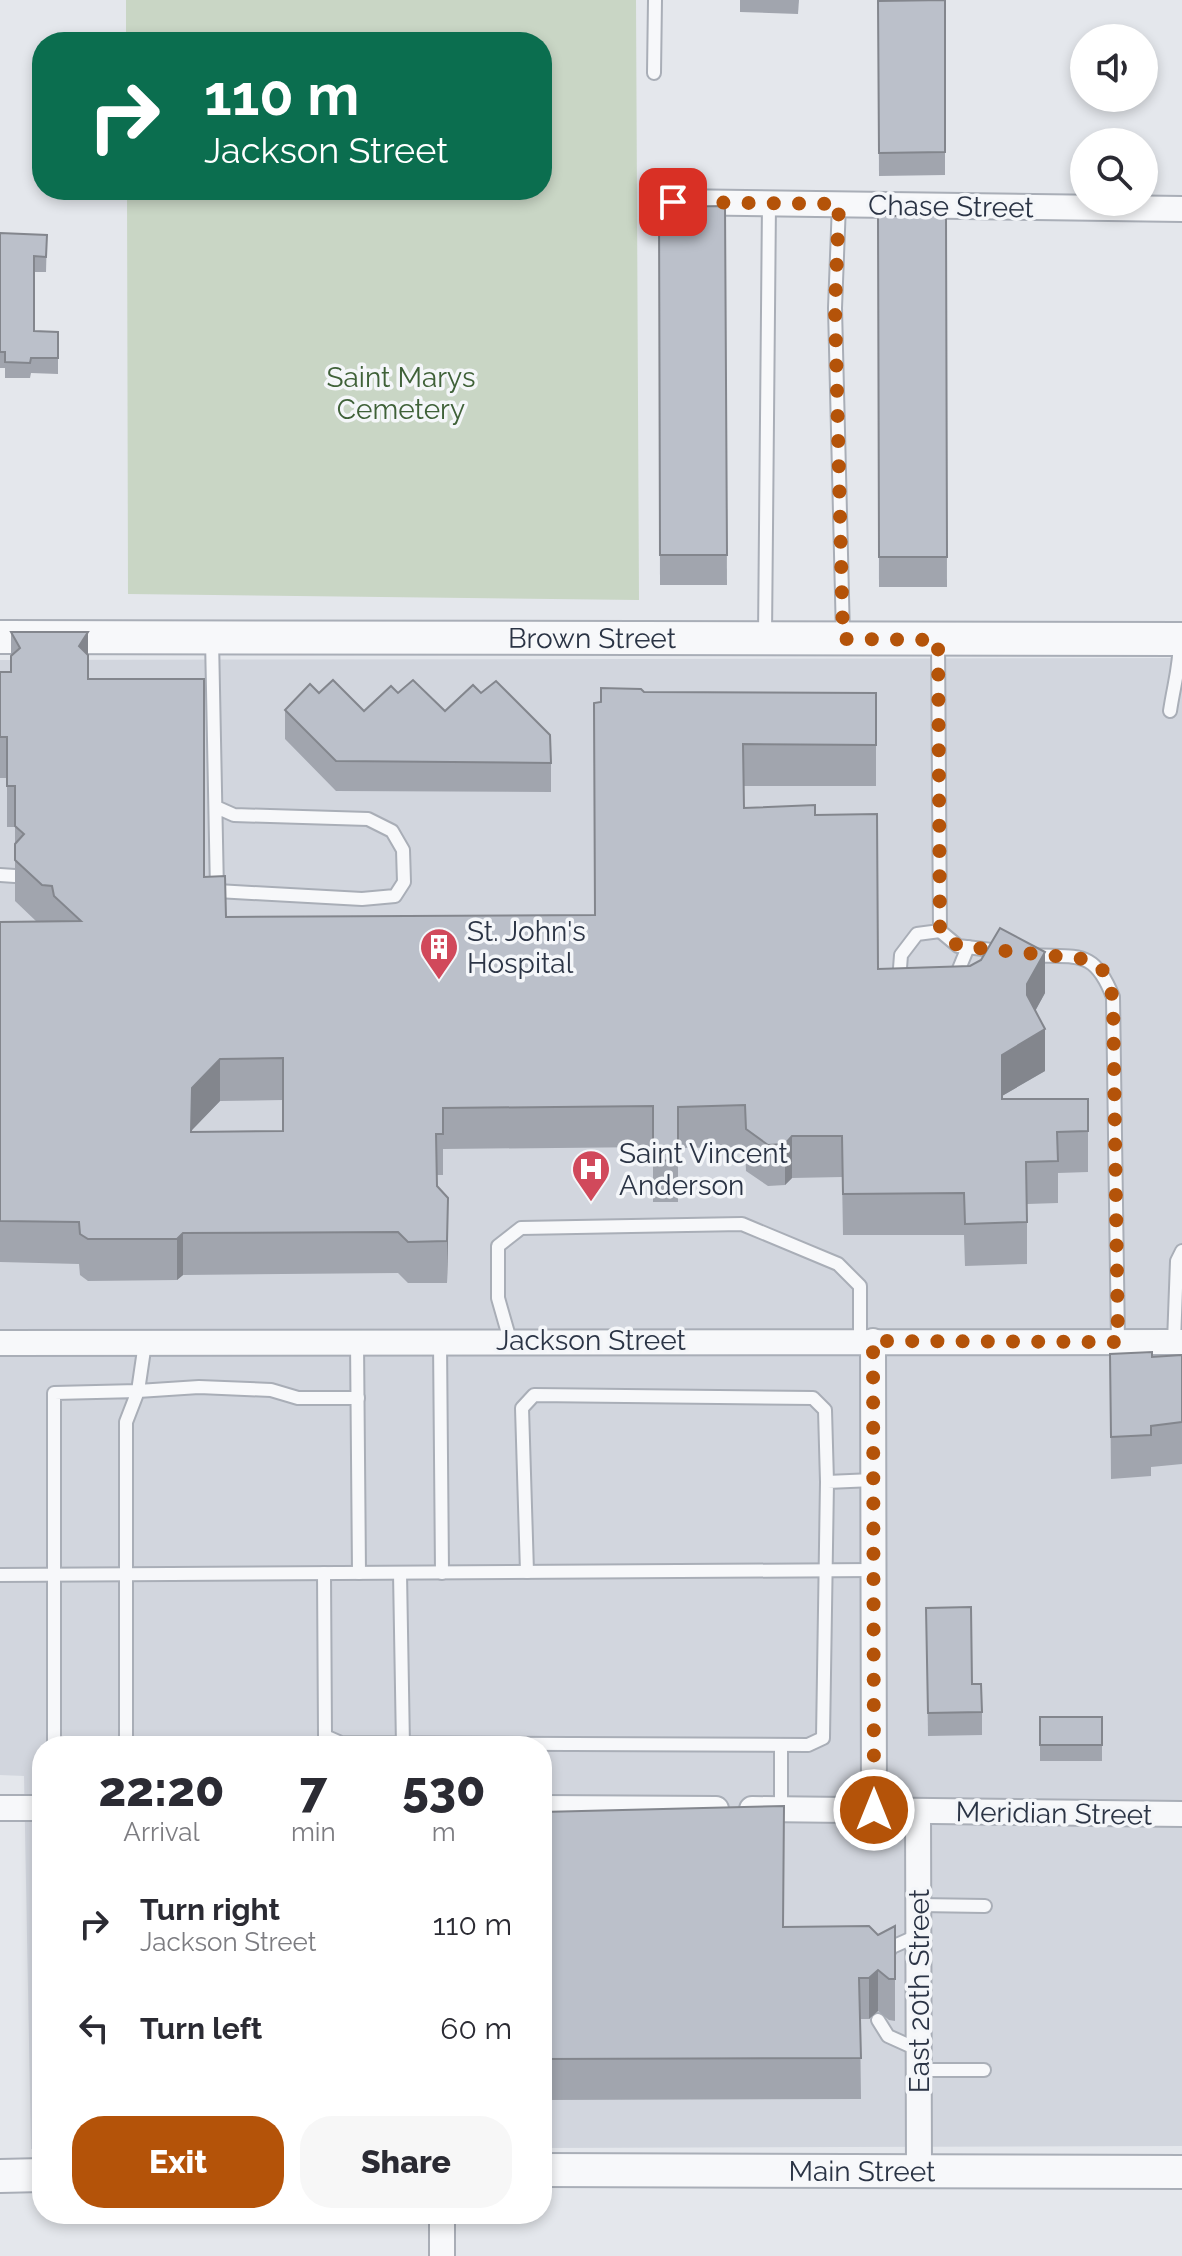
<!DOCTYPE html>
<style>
:root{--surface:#fff;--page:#f7f7f7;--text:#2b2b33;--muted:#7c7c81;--accent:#b45309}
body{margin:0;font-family:Raleway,sans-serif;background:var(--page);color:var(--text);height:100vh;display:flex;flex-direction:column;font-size:30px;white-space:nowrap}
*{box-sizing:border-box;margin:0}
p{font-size:26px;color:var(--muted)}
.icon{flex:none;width:44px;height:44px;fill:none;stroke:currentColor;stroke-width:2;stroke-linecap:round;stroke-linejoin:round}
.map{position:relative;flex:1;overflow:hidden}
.panel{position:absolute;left:32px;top:1736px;width:520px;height:488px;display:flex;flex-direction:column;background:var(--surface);border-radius:32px;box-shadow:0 4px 12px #0003}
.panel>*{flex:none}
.guide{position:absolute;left:32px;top:32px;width:520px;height:168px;border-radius:32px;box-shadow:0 4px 12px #0003;background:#0b6e4f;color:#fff;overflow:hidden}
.controls{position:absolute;left:1070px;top:24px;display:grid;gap:16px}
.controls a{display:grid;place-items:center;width:88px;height:88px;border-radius:50%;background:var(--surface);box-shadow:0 4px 12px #0003;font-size:40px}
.pin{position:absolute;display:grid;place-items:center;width:68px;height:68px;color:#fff;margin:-34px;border-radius:16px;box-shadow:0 4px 12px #0006}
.me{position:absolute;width:88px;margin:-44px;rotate:0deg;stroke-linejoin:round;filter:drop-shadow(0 0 6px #0008)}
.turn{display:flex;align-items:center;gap:28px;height:168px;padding:0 40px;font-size:36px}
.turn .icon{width:104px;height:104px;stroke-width:2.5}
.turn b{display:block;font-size:56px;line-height:68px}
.eta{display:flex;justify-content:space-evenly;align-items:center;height:136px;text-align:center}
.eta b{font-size:48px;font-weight:800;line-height:56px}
.cta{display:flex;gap:16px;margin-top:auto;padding:16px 40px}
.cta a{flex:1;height:92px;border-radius:32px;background:var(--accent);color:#fff;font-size:32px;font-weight:800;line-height:92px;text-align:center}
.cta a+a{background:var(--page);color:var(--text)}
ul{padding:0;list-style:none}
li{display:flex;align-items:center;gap:24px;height:104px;padding:0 40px}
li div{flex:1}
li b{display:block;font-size:30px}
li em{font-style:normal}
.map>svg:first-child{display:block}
</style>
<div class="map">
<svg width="1182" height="2256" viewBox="0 0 1182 2256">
<rect width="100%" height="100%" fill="#e4e7ec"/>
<polygon fill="#d2d6de" points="1182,658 1182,2146 542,2148 542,1746 42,1746 42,2149 31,2149 24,1776 0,1775 0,660"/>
<polygon fill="#c9d6c5" points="126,0 636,0 639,600 128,594 127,190 542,190 542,42 126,42"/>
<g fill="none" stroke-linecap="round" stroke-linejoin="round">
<defs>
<g id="service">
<polyline points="654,73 655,0"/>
<polyline points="839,204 835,308 843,636"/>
<polyline points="765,636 769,203"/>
<polyline points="212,639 217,891 362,899 395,896 404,882 403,850 392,831 368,819 234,815 216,807"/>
<polyline points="938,640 940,931 958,946 1000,951"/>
<path d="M1170,711c4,-27 10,-44 10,-72"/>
<polyline points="0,875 15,876"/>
<path d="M1030,955c48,3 64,-7 83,42l5,345"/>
<polyline points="899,981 901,955 917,934 940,931"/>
<polyline points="954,981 968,947"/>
<polyline points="510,1340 498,1298 498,1246 521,1228 742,1224 838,1264 860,1286 860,1341"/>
<polyline points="357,1341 359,1573"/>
<polyline points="440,1341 442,1573"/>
<polyline points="1174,1342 1177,1261 1182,1251"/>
<polyline points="145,1343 138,1391 54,1393 54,1744 126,1745 126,1422 138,1391 199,1387 271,1390 298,1398 358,1398"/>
<polyline points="527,1572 522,1408 534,1395 813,1398 825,1410 827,1482"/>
<polyline points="324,1573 325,1736 341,1743 808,1745 823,1738 827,1482 873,1480"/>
<polyline points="400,1573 403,1746"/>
<polyline points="0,1575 873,1570"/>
<polyline points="781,1745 781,1809"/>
<polyline points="919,1905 985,1906"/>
<polyline points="885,1956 892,1947 919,1935"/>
<polyline points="878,2020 888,2036 919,2050"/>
<polyline points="919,2070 984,2070"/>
</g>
<g id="minor">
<polyline points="673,202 1182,209"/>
<polyline points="873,1341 874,1810"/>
<polyline points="0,1343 1182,1342"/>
<polyline points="0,1808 42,1808"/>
<polyline points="542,1808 716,1809"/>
<polyline points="752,1809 1182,1814"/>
<polyline points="918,1811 919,2171"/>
<polyline points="442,2214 442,2256"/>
</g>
<g id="tertiary">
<path id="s1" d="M0,637l1182,2"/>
<path id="s2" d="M542,2170l640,2"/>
<polyline points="0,2176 42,2175"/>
</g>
</defs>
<use href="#service" stroke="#a9aeb7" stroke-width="16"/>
<use href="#minor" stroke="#a9aeb7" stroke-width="28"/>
<use href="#tertiary" stroke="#a9aeb7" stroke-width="36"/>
<use href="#service" stroke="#f7f8fa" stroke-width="12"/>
<use href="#minor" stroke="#f7f8fa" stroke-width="24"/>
<use href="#tertiary" stroke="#f7f8fa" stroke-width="32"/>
</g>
<g fill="#a1a5ae" fill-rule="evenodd">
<polygon points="740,0 799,0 798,14 740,12"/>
<polygon points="945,0 945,175 879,176 878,1"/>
<polygon points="725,206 727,585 660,585 659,207"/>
<polygon points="878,216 946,216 947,587 879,587"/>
<polygon points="0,233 47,235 46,272 34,272 34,331 58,332 58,374 31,373 30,378 5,378 5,368 0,368"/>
<path d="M11,632l193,245 22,40 369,-2 6,-213 43,-10 232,1v93h-132v22l71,7 63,154 167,24 -10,18 10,60 -43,25v3h86v73l-30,1v30l-31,1v60l-62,2 -1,-31h-121l-1,-58 -50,1 -7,7 -17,1 -22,-15 -1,-24 -67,1v54h-25v-55l-210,2v26h-6v11l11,53 -1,44h-39l-10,-10 -215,2 -6,5 -89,1 -8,-6 -1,-11 -79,-2v-340h37l-22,-21v-74h-8v-49h-7v-106h11zM283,1100v31l-91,1v-2l28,-29z"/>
<polygon points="319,693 364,711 398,693 445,711 551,763 551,792 336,791 285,739 285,710"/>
<polygon points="1110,1354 1152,1357 1182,1355 1182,1464 1151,1467 1151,1476 1111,1479"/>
<polygon points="926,1608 982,1712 982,1735 928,1736"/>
<rect x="1040" y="1717" width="62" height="44"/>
<polygon points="542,1812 783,1927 878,1935 895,1926 895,2021 889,2020 878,2011 869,2019 860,2019 861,2099 542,2100"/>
</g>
<g fill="#83868d">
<polygon points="88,632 88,674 79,646"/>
<polygon points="1045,952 1045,993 1027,1026 1027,984"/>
<polygon points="1045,1029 1045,1071 1002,1096 1002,1055"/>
<polygon points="220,1059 220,1101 192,1130 191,1174 192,1088"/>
<polygon points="792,1136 792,1178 785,1185 785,1144"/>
<polygon points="448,1198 448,1239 447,1283 447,1241"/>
<polygon points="183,1233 183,1275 177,1280 177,1239"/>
<polygon points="878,1970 878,2011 869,2019 869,1978"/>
</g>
<g fill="#bbc0ca" stroke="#83868d" stroke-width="2" fill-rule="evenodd">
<polygon points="945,0 945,152 879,153 878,1"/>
<polygon points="725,206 727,555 660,555 659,207"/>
<polygon points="878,216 946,216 947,557 879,557"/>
<polygon points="0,233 47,235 46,257 34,256 34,331 58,332 58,358 31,358 30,363 5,362 5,352 0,352"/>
<path d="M11,632h77l-9,14 9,9v24h116v198l21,-1 1,41 369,-2 -1,-212 7,-1v-14l40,1 3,3 232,1v52l-133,-1 1,64 71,-3v10l62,-1 1,155 92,-3 11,-6 19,-32 45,24 -18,32v11l18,34 -43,26v44h86v32l-31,1 1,29 -32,1 1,60 -62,2 -1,-31 -121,1 -1,-58h-50l-7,8 -17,1 -22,-16 -1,-24 -67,2v53l-25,1v-55l-210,2v26h-7l1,52 11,12 -1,43 -39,1 -10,-10 -215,1 -6,6h-89l-8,-5 -1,-12 -79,-1v-299l81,-1 -27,-25 -2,-10 -10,-1 -27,-25v-16l9,-10 -9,-8v-40h-8v-49h-7v-65h11v-16l9,-8zM283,1058v73l-92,1 1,-44 28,-29z"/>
<polygon points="333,680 364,711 391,686 398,693 413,680 445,711 473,685 481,693 496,681 550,735 551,763 336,761 285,710 310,684 319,693"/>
<polygon points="1152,1352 1152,1357 1182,1355 1182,1422 1151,1426 1151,1435 1111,1437 1110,1354"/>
<polygon points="971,1607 972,1684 981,1684 982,1712 928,1713 926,1608"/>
<rect x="1040" y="1717" width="62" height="28"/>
<polygon points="784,1806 783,1927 869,1926 878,1935 895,1926 895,1979 889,1979 878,1970 869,1978 859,1978 861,2058 542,2059 542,1812"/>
</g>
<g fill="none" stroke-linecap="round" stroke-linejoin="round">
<polyline stroke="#b45309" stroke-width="14" stroke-dasharray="0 25.2" points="673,202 839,204 835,308 843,639 938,640 940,931 958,946 1084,959 1102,969 1113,997 1118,1342 873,1341 874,1810"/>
</g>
<defs>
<symbol id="building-pin" viewBox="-11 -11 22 30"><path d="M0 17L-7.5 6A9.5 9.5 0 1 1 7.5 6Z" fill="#d1495b" stroke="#f4f6f9"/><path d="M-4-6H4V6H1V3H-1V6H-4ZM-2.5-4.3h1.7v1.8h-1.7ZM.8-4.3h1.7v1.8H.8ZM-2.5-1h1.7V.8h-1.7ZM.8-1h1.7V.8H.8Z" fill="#fff"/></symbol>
<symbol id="hospital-pin" viewBox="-11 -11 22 30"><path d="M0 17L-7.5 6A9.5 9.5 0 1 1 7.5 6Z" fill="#d1495b" stroke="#f4f6f9"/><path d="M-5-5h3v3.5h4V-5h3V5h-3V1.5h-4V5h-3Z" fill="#fff"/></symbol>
</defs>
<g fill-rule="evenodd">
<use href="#building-pin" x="417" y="925" width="44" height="60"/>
<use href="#hospital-pin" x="569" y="1147" width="44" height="60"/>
</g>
<g text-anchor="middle" stroke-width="7" stroke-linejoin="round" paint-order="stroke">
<g font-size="28" fill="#2b3445" stroke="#f4f6f9">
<text transform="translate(951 206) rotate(1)" y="10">Chase Street</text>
<text dy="10" stroke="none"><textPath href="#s1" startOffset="592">Brown Street</textPath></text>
<text x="591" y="1350">Jackson Street</text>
<text transform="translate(1054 1813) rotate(1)" y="10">Meridian Street</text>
<text transform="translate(919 1991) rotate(-90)" y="10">East 20th Street</text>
<text dy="10" stroke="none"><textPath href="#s2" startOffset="320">Main Street</textPath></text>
</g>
<g font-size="28" fill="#3f6138" stroke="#f4f6f9">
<text x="401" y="387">Saint Marys<tspan x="401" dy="32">Cemetery</tspan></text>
</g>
<g font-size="28" fill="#2b3445" stroke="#f4f6f9" text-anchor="start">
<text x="467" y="941">St. John's<tspan x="467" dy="32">Hospital</tspan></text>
<text x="619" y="1163">Saint Vincent<tspan x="619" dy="32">Anderson</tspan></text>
</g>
</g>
</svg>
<div class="controls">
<a><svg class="icon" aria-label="sound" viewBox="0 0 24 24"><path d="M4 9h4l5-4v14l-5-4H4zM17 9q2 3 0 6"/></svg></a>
<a><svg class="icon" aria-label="search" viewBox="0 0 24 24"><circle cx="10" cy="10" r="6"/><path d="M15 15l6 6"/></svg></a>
</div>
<div class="pin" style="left:673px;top:202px;background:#d93025"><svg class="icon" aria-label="arrive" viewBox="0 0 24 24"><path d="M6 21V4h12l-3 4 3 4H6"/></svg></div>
<svg class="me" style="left:874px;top:1810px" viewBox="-20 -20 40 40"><circle r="17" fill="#b45309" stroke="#fff" stroke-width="3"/><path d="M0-11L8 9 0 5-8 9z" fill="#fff"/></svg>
<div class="guide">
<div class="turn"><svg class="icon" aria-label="right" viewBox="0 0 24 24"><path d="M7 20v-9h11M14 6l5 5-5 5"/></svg><div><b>110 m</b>Jackson Street</div></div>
</div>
<section class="panel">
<div class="eta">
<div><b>22:20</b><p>Arrival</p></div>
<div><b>7</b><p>min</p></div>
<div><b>530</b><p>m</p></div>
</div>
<ul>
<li><svg class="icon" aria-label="right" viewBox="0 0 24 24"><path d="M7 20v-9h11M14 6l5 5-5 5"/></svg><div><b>Turn right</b><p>Jackson Street</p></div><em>110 m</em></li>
<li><svg class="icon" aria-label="left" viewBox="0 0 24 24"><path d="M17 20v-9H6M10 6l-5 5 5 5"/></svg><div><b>Turn left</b></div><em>60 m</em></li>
</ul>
<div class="cta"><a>Exit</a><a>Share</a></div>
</section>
</div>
